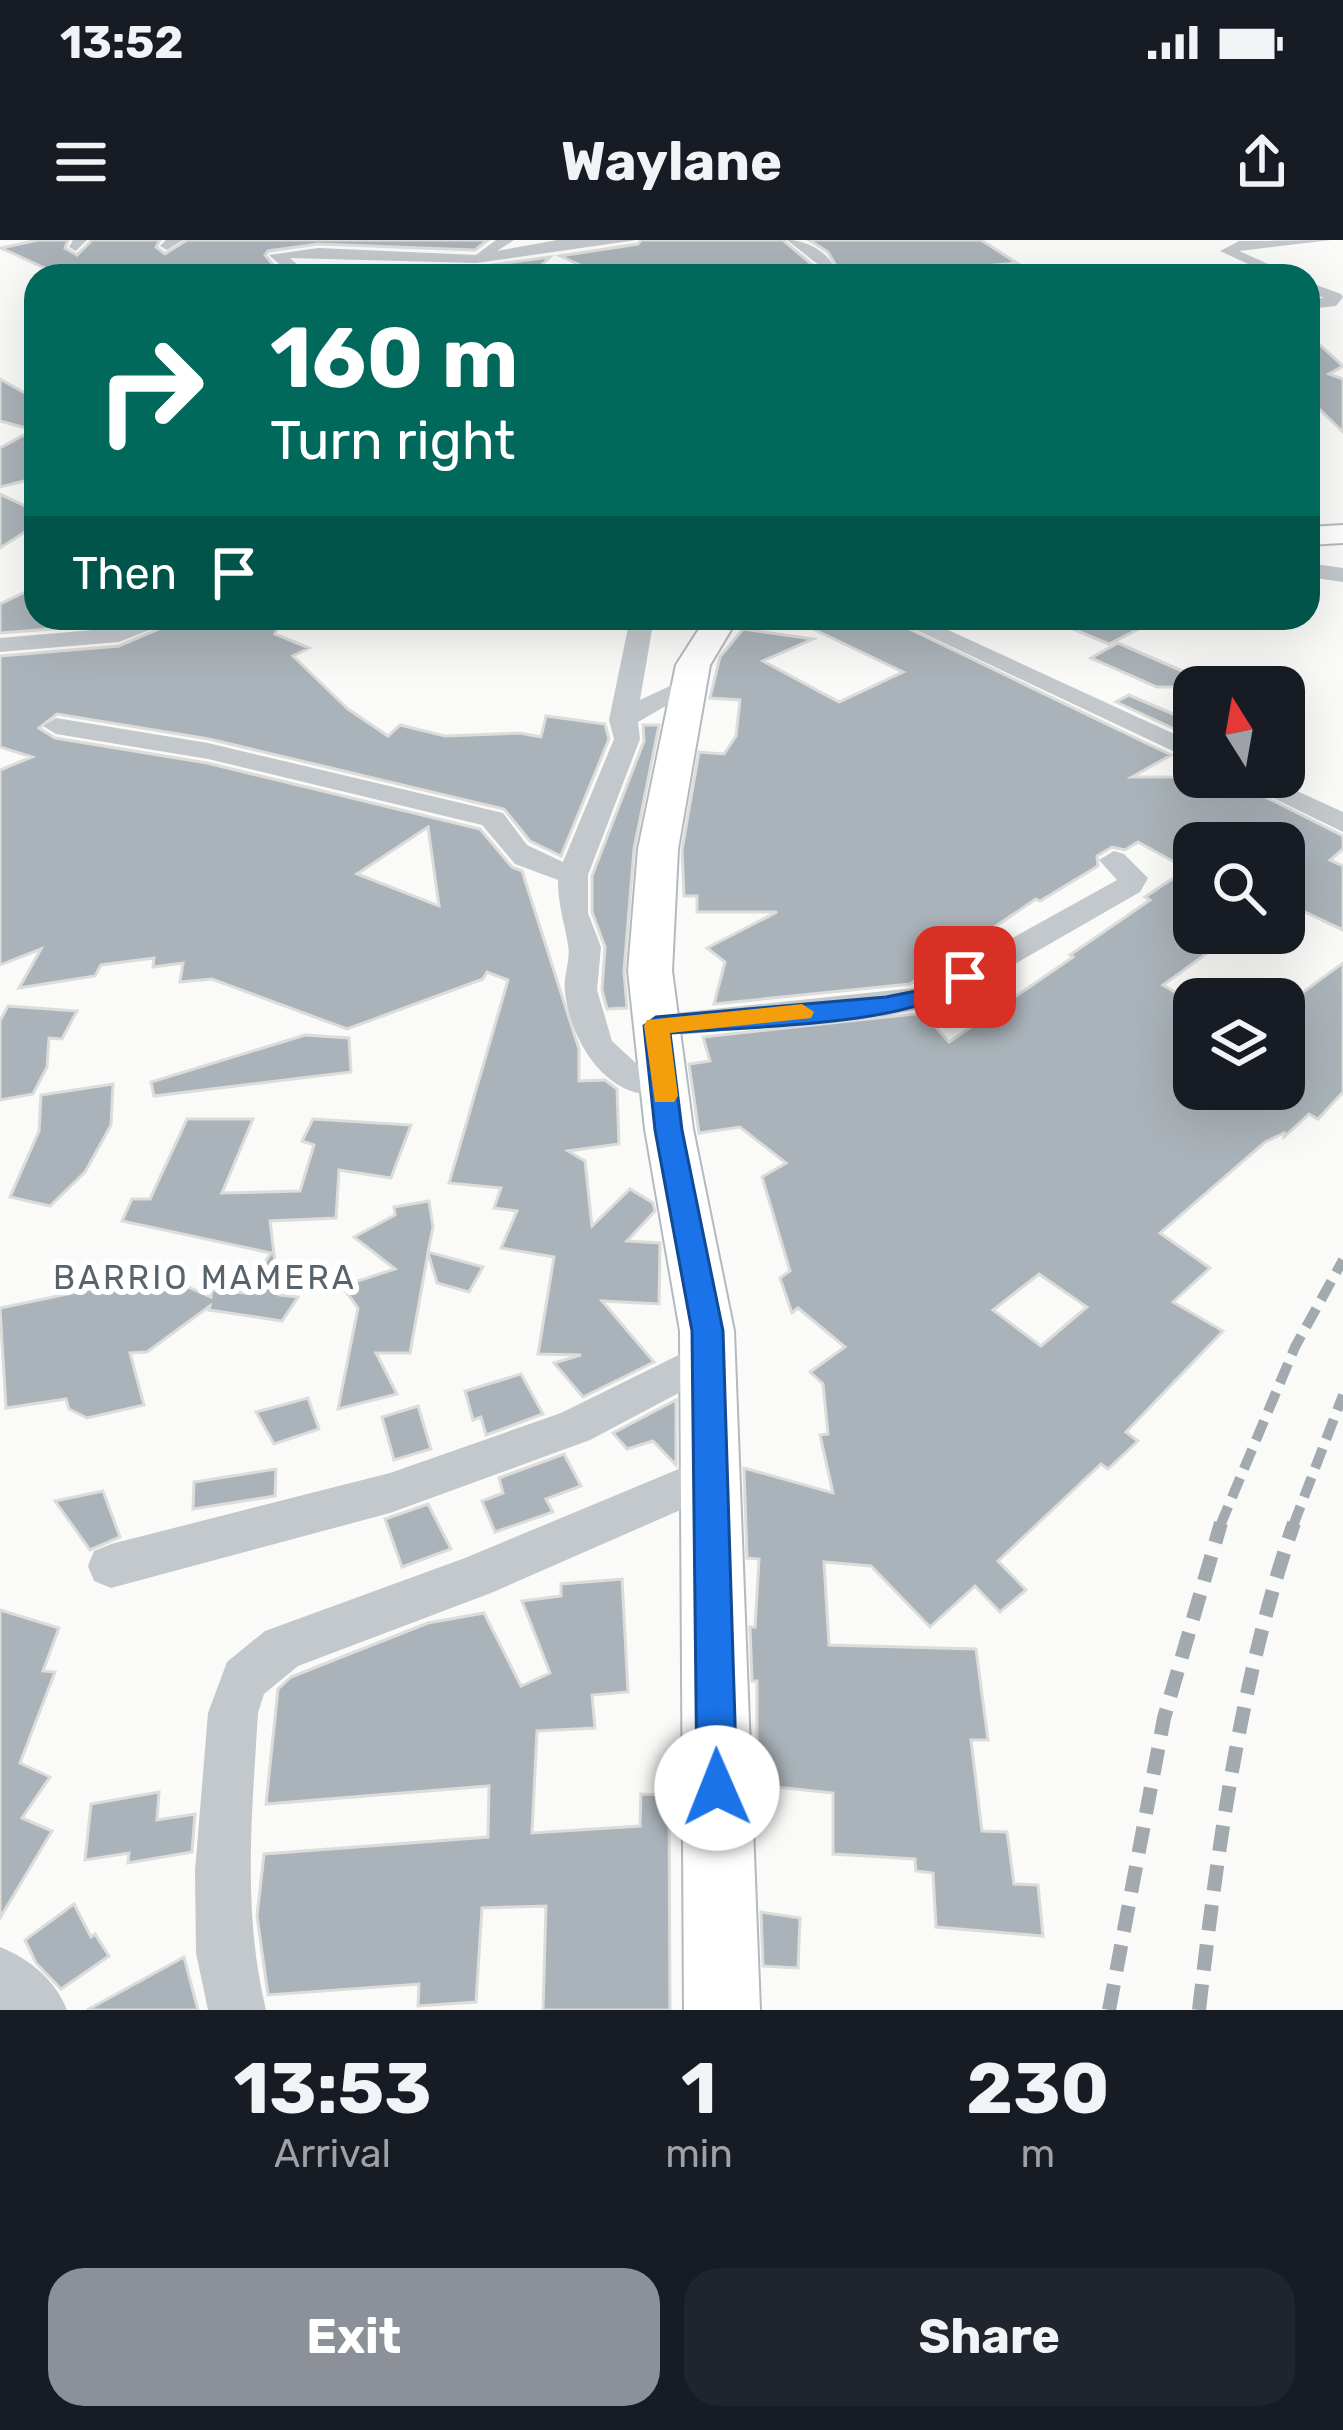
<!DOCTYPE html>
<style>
:root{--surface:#171b24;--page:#20242c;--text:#f1f3f6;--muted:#9ea1a6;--accent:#8c9099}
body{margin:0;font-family:Rubik,sans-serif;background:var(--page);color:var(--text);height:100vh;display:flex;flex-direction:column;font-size:45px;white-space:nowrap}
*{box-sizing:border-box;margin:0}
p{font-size:39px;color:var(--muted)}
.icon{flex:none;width:66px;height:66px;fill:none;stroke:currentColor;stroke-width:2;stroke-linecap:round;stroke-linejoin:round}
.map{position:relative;height:1770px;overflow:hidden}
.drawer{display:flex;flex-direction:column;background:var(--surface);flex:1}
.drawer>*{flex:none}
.top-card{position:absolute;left:24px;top:24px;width:1296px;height:366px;border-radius:36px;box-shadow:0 12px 48px #0002;background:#00695c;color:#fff;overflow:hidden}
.needle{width:78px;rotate:349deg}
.tools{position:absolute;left:1173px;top:426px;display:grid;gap:24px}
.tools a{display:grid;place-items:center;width:132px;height:132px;border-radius:24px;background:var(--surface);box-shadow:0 12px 48px #0002;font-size:60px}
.pin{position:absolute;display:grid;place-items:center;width:102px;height:102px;color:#fff;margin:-51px;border-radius:24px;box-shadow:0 6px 18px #0006}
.me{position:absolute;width:132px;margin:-66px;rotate:359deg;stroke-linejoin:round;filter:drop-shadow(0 0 9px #0008)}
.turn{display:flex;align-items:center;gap:42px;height:252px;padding:0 48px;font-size:54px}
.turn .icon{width:156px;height:156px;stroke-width:2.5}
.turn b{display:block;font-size:84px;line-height:102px}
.then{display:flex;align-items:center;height:114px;padding:0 48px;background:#0003;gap:24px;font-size:45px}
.eta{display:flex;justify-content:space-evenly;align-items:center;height:204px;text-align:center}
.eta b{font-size:72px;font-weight:700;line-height:84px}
.primary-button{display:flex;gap:24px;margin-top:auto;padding:24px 48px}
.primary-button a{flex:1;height:138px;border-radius:36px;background:var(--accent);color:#fff;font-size:48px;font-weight:700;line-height:138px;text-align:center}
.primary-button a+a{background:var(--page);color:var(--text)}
.status{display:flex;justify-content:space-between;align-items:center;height:84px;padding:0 60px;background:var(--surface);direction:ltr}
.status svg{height:33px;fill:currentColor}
header{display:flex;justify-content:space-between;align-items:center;height:156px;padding:0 48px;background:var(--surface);font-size:54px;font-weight:700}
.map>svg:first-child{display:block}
</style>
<div class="status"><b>13:52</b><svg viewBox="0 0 49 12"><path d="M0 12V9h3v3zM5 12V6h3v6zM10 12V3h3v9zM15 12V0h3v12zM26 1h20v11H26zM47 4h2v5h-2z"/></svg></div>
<header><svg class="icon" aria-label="menu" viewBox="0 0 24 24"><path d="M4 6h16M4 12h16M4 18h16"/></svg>Waylane<svg class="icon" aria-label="share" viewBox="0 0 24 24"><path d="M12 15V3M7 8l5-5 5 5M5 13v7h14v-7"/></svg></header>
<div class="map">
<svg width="1343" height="1770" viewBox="0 0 1343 1770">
<rect width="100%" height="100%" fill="#fafaf8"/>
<g fill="#aab3b9" stroke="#dcdcda" stroke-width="3" fill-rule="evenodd">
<polygon points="38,0 68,0 65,8 77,15 92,0 160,0 156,7 165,14 187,0 488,0 475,10 318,4 268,11 265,15 274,26 251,29 247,36 62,36 1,8"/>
<polygon points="641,0 783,0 816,28 817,36 605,36 560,16 638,4"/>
<polygon points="809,0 981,0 1017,23 920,32 919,36 842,36 828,12"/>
<polygon points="550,17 531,35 455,27 477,27"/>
<polygon points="1308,94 1343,126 1329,134 1343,139 1343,192 1308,158"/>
<polygon points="0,139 23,152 36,150 36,238 0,247 0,208 33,190 0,181"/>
<polygon points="0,254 36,271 36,285 0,308"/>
<polygon points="36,347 36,378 131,378 115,384 0,393 0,364"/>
<path d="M184,378h98l-7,16 34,14 -16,8 55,53 40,27 12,-11 45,11 75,-3 21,4 5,-21 59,8 4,15 -48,117 -31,-15 -26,-32 -295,-70 -152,-25 -18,14 16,10 152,25 273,66 32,38 10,4 57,178v32l26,-1 12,9 2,55 -51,7 17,10 7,65 38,-37 23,14 2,8 -28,30 33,2 -1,61 -57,-3 52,61 -71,35 -29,-34 27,-8 -43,-1 16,-97 -53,-9 16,-37 -23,-3 7,-20 -52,-5 59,-203 -21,-8 -4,7 -136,50 -135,-50 -32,3 3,-19 -30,4 1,-9 -53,7 -6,11 -76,12 22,-39 -41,16v-195l32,-13 -32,-10v-91l119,-10zM428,587l11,79 -82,-32z"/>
<path d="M790,378h97l284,137 -39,22h94l117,59v13l-13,11 13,6v64l-59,-28v-59h-90v90h41l-72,52 31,18v86h61l29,16v-99l59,-43v129l-25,27 -9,-5 -25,23v-4l-19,9 -105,91 50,35 -37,34 50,29 -97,101 12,9 -30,28 -7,-5 -103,97 28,29 -26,22 -25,-26 -45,41 -59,-61 -47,-4 5,83 147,4 12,91h-17l11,91 25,1 7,52 24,1 5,51 -107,-9 -3,-54 -17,-2 -1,-12 -82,-5v-61l-76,-8v-104h-5l-2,-54h5l4,-68 -12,-1 -3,-90 89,25 -13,-58 8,-1 -5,-50 -13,-12 35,-25 -47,-39 -6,5 -12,-35 10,-7 -28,-94 24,-14 -46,-36 -41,6 -10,-69 21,-3 -7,-24 220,-24 26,29 124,-85 -3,-2 80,-55 -5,-3 42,-28 -49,-27 -13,8 -13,-3 -15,9 1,10 -58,35 -4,-2 -126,85 -196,20 11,-42 -18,-14 70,-36h-80v-16h-13l-2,-46 17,-98 25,2 12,-18 4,-36 -30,-2 10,-41 23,-28 70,10 -50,22 76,41 64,-30zM1039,1034l48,33 -46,39 -48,-36z"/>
<polygon points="1046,378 1160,378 1109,404"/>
<polygon points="1118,403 1219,447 1157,447 1091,418"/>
<polygon points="1129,455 1194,483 1194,498 1116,462"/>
<polygon points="643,485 659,485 634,609 624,731 627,768 607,769 602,750 605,707 592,672 592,636 644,501"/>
<polygon points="8,766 77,771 62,799 49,798 47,827 33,854 0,860 0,781"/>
<polygon points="305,795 349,798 351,832 154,856 151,842"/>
<polygon points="113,844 111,885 85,932 50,966 10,957 39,891 41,855"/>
<polygon points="187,879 253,879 222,953 300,951 314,905 302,901 313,879 411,885 391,938 339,930 336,978 270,981 279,1055 298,1057 282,1081 209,1070 210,1066 147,1112 130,1113 144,1165 87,1178 69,1169 66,1159 6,1168 0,1068 154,1036 169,1048 179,1043 211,1057 212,1050 245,1053 271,1013 122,981 132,959 150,959"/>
<polygon points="429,961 433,987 428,1012 483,1027 469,1052 437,1043 428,1013 410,1113 376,1113 397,1154 338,1169 358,1068 342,1046 395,1029 354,997 395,975 394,967"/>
<polygon points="521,1134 543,1174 486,1195 481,1177 473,1180 465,1151"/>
<polygon points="308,1158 319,1189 274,1204 256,1172"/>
<polygon points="676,1160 676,1225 653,1201 627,1209 613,1193"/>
<polygon points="418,1166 431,1209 394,1220 382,1177"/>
<polygon points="564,1214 581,1246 546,1259 553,1272 495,1292 482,1261 503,1253 499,1238"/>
<polygon points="276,1229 275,1256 193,1269 194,1242"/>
<polygon points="103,1251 120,1297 90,1310 55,1261"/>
<polygon points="428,1264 451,1309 402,1327 385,1279"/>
<polygon points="622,1339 628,1452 592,1455 595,1488 537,1491 532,1593 640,1586 641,1554 669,1555 670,1770 543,1770 546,1666 482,1668 476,1762 418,1766 419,1744 268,1755 257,1676 264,1614 488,1597 489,1546 266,1564 278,1449 291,1437 428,1383 484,1373 521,1446 550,1433 522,1361 561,1356 561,1344"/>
<polygon points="0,1370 59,1388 43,1431 55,1432 20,1523 50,1537 22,1578 52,1591 0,1678"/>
<polygon points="159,1552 157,1580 195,1574 192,1612 128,1623 129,1613 85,1620 91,1564"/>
<polygon points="74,1664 91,1697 95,1694 109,1716 61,1749 36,1723 25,1700"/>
<polygon points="761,1672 800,1678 798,1728 763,1726"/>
<polygon points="184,1717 198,1770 87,1770"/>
</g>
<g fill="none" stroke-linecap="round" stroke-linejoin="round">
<defs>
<g id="secondary">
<polygon points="1343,285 1343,303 1308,305 1308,287"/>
<polygon points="706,378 738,378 710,425 678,609 672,731 693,889 734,1091 760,1770 684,1770 680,1091 645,889 628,731 638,609 676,425"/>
</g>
</defs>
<use href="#secondary" stroke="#b3babf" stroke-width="4"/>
<g fill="#c3c8cc" fill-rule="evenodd">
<polygon points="73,0 87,0 76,11 69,7"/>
<polygon points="166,0 183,0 167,10 160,6"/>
<polygon points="496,0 514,0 497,11 557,0 637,0 476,23 290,18 310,36 293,36 269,15 318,8 476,15"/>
<path d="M787,0c22,0 45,14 51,36h-16l-2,-10z"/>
<polygon points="1331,0 1239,11 1295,36 1274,36 1220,11 1239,1"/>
<polygon points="1308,42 1341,54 1343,57 1336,66 1308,69 1308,59 1324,58 1308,52"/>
<polygon points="1308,323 1343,328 1343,342 1308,337"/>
<polygon points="145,378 180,378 119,402 0,412 0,398 116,388"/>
<path d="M630,378h24l-14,82 49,-23 13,8 -64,37 2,17 -52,136v38l13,34 -4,43 15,51 27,25 36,8 5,9 -5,9c-62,18 -104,-46 -110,-100 -2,-16 6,-32 3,-47 -4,-24 -10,-40 -10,-65l-43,-16 -33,-39 -274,-66 -152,-25 -13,-8 13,-8 152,25 295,70 24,32 36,17 51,-123 -5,-19z"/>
<polygon points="891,378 922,378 1194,503 1194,521"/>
<polygon points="1230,537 1266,537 1343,572 1343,592"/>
<polygon points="1114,611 1124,614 1148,638 1140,652 945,764 886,776 656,797 644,794 639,786 644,778 656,775 924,747 1117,640 1099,620"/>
<polygon points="709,1100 724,1105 730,1117 724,1129 590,1200 390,1273 111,1348 94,1341 88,1326 94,1311 111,1304 390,1233 561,1173"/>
<path d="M710,1216l16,6 6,14 -6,14 -235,103 -193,73 -34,28 -6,19c-6,101 -16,198 8,297h-58l-12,-57 -1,-82 13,-158 19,-51 38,-31 200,-73z"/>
<path d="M0,1707c30,12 55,33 67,63h-67z"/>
</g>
<use href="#secondary" fill="#fff" fill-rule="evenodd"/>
<g stroke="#a2aab0" stroke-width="10" stroke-dasharray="21 10" stroke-linecap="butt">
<polyline points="1220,1286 1295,1107 1343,1020"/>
<polyline points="1293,1286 1343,1155"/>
</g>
<g stroke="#a2aab0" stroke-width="14" stroke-dasharray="26 14" stroke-linecap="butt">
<polyline points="1109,1770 1164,1478 1221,1283"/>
<path d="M1199,1770c19,-164 41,-331 95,-487"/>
</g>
</g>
<path fill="#1a73e8" stroke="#114b97" stroke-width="3" d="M965,729l12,8 -3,6c-78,45 -213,42 -304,50l12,97 41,201 14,457 -6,14 -14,5 -14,-5 -6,-14 -5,-457 -37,-201 -11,-104 12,-9 230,-20 40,-8z"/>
<polygon fill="#f59e0b" points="802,764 814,772 811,778 670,793 678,856 674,862 655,862 644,786 647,780"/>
<g text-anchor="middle" stroke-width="12" stroke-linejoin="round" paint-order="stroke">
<g font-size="33" letter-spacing="3" fill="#57646e" stroke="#fff">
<text x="205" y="1049">BARRIO MAMERA</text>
</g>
</g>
</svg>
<div class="tools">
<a><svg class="needle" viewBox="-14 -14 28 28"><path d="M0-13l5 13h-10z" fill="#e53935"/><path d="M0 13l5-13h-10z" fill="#9ea1a6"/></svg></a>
<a><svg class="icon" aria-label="search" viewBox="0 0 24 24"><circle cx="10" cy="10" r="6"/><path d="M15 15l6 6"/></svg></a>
<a><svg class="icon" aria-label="layers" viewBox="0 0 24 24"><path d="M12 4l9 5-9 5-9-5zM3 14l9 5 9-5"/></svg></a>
</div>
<div class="pin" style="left:965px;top:737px;background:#d93025"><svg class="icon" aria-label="arrive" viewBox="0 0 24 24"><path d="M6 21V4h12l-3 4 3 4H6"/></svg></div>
<svg class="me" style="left:717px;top:1548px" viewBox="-20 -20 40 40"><circle r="19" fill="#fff"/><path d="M0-13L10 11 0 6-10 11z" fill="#1a73e8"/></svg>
<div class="top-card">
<div class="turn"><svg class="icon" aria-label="right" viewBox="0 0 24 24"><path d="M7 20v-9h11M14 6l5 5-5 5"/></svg><div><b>160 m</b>Turn right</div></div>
<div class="then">Then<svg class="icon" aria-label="arrive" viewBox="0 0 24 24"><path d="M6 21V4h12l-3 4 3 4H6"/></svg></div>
</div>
</div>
<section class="drawer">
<div class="eta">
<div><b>13:53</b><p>Arrival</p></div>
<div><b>1</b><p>min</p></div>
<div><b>230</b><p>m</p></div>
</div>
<div class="primary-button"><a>Exit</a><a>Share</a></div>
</section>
